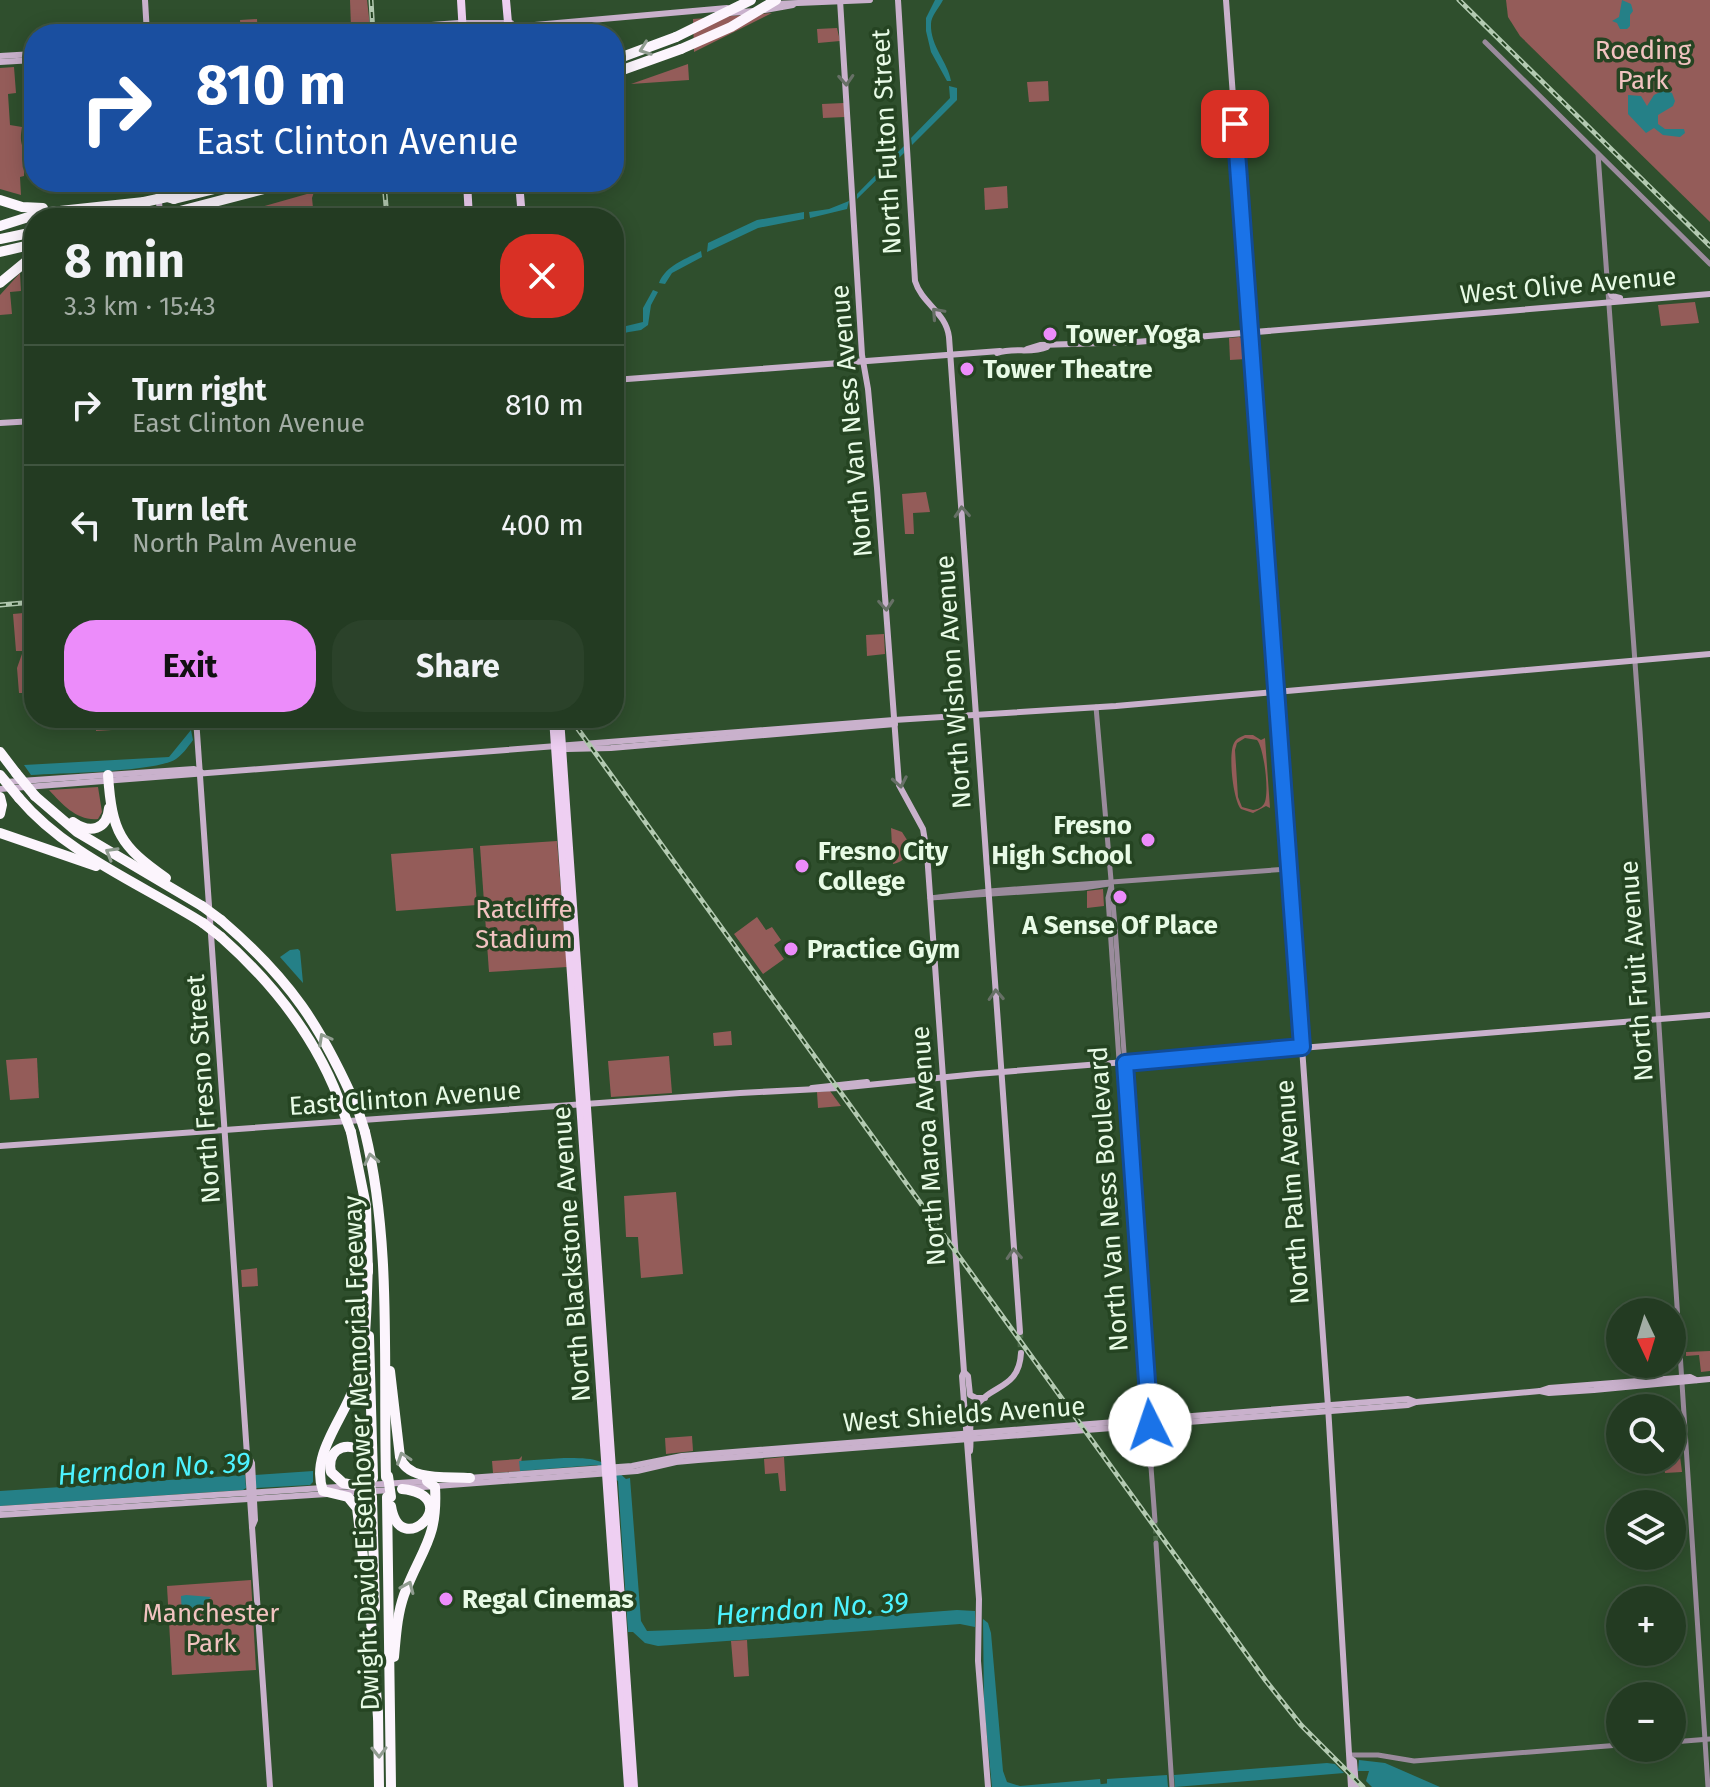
<!DOCTYPE html>
<meta charset="utf-8">
<style>
:root{--surface:#233b22;--page:#2b422a;--text:#f1f3f6;--muted:#a3ada5;--line:#405540;--accent:#ec8cfa}
body{margin:0;font-family:"Fira Sans",sans-serif;background:var(--page);color:var(--text);height:100vh;display:flex;flex-direction:column;font-size:30px;white-space:nowrap}
*{box-sizing:border-box;margin:0}
p{font-size:26px;color:var(--muted)}
.icon{flex:none;width:44px;height:44px;fill:none;stroke:currentColor;stroke-width:2;stroke-linecap:round;stroke-linejoin:round}
.map{position:relative;flex:1;overflow:hidden}
.panel{position:absolute;left:24px;top:208px;width:600px;height:520px;display:flex;flex-direction:column;background:var(--surface);border-radius:32px;box-shadow:0 4px 20px #0003,0 0 0 2px var(--line)}
.panel>*{flex:none}
.guide{position:absolute;left:24px;top:24px;width:600px;height:168px;border-radius:32px;box-shadow:0 4px 20px #0003,0 0 0 2px var(--line);background:#1a4fa0;color:#fff;overflow:hidden}
.needle{width:52px;rotate:176deg}
.fabs{position:absolute;left:1606px;top:1298px;display:grid;gap:16px}
.fabs a{display:grid;place-items:center;width:80px;height:80px;border-radius:50%;background:var(--surface);box-shadow:0 4px 20px #0003,0 0 0 2px var(--line);font-size:40px}
.pin{position:absolute;display:grid;place-items:center;width:68px;height:68px;color:#fff;margin:-34px;border-radius:16px;box-shadow:0 4px 12px #0006}
.me{position:absolute;width:88px;margin:-44px;rotate:356deg;stroke-linejoin:round;filter:drop-shadow(0 0 6px #0008)}
.turn{display:flex;align-items:center;gap:28px;height:168px;padding:0 40px;font-size:36px}
.turn .icon{width:104px;height:104px;stroke-width:2.5}
.turn b{display:block;font-size:56px;line-height:68px}
.round{display:grid;place-items:center;flex:none;width:84px;height:84px;border-radius:32px;background:var(--page)}
.summary{display:flex;align-items:center;justify-content:space-between;height:136px;padding:0 40px}
h1{font-size:48px;font-weight:700;line-height:60px}
.action{display:flex;gap:16px;margin-top:auto;padding:16px 40px}
.action a{flex:1;height:92px;border-radius:32px;background:var(--accent);color:#111;font-size:32px;font-weight:700;line-height:92px;text-align:center}
.action a+a{background:var(--page);color:var(--text)}
ul{padding:0;list-style:none}
li{display:flex;align-items:center;gap:24px;height:120px;padding:0 40px;border-top:2px solid var(--line)}
li div{flex:1}
li b{display:block;font-size:30px}
li em{font-style:normal}
.map>svg:first-child{display:block}
</style>
<div class="map">
<svg width="1710" height="1787" viewBox="0 0 1710 1787">
<rect width="100%" height="100%" fill="#2f4f2d"/>
<g fill="#945c59" fill-rule="evenodd">
<polygon points="350,0 367,0 370,26 351,27"/>
<polygon points="1506,0 1710,0 1710,222 1520,36 1508,17"/>
<polygon points="772,13 694,52 693,19"/>
<polygon points="257,19 258,34 241,34 240,20"/>
<polygon points="837,28 840,41 818,43 817,29"/>
<polygon points="688,64 689,80 631,84"/>
<path d="M14,67l2,26 -8,1 2,31 12,2c-3,17 1,17 3,29 1,4 -1,14 -1,20l-4,1 1,18 -21,-6v-121z"/>
<polygon points="1048,81 1049,101 1029,102 1027,82"/>
<polygon points="844,103 845,117 823,118 822,104"/>
<polygon points="180,182 217,182 163,194 163,186"/>
<polygon points="347,182 380,182 381,184 321,190"/>
<polygon points="1007,186 1008,208 985,210 984,188"/>
<polygon points="314,192 312,198 314,218 245,218 243,212"/>
<polygon points="34,263 34,313 27,313 22,272"/>
<polygon points="20,273 21,291 10,292 12,314 0,315 0,295"/>
<polygon points="1695,302 1699,323 1661,326 1658,305"/>
<polygon points="1239,337 1245,339 1246,359 1230,360 1229,338"/>
<polygon points="926,492 930,512 913,513 914,534 905,534 902,494"/>
<polygon points="34,612 34,693 19,693 17,668 23,651 16,651 13,614"/>
<polygon points="884,634 885,654 867,656 866,635"/>
<polygon points="127,718 128,729 96,731 96,718"/>
<path d="M1245,735h8l8,5 4,-2 5,70 -4,-2 -13,7 -12,-4c-8,-9 -13,-55 -7,-66 3,-5 5,-5 11,-8zM1245,738l12,2c7,8 13,54 7,64 -4,5 -6,5 -11,6l-11,-3 -4,-10 -3,-47 2,-7z"/>
<path d="M98,787l4,25 -4,7c-21,2 -35,-14 -49,-29z"/>
<path d="M891,828l11,4 7,11c-5,7 2,17 -16,21z"/>
<polygon points="557,841 567,967 489,972 480,846"/>
<polygon points="473,848 477,905 396,911 391,854"/>
<polygon points="1103,889 1104,906 1087,908 1087,891"/>
<polygon points="757,917 766,930 772,927 781,940 774,945 784,959 763,974 734,934"/>
<polygon points="731,1031 732,1045 714,1046 713,1033"/>
<polygon points="669,1056 672,1093 611,1097 608,1061"/>
<polygon points="37,1058 39,1098 10,1100 6,1060"/>
<polygon points="830,1091 841,1106 818,1108 817,1092"/>
<polygon points="676,1192 683,1274 641,1278 638,1237 626,1237 624,1196"/>
<polygon points="257,1268 258,1286 242,1287 241,1270"/>
<polygon points="1710,1351 1710,1371 1701,1372 1699,1355 1686,1356 1686,1352"/>
<polygon points="692,1436 693,1451 666,1454 665,1438"/>
<polygon points="522,1456 520,1471 493,1473 492,1461 519,1459"/>
<polygon points="1672,1456 1680,1456 1682,1472 1665,1473 1663,1460 1672,1460"/>
<polygon points="784,1457 786,1491 780,1491 778,1473 765,1474 764,1459"/>
<polygon points="251,1580 256,1670 172,1675 167,1586"/>
<polygon points="747,1640 749,1676 734,1677 731,1641"/>
</g>
<g fill="#258087">
<path d="M935,0h8c-4,8 -12,16 -12,24 -1,22 17,38 20,57h-4l-16,-29 -5,-21v-13z"/>
<polygon points="1622,0 1631,4 1633,11 1630,15 1630,26 1627,29 1620,29 1617,23 1612,21 1619,17"/>
<polygon points="949,86 957,88 957,100 912,145 911,138 950,98"/>
<polygon points="1664,90 1672,93 1675,101 1673,106 1658,115 1658,124 1665,129 1684,129 1685,133 1680,137 1663,135 1654,128 1646,133 1628,114 1628,95 1641,96 1647,106 1654,95"/>
<polygon points="904,146 904,153 857,199 857,194"/>
<polygon points="849,201 847,209 810,218 809,212 829,209"/>
<polygon points="804,212 804,219 758,228 707,252 708,243 757,220"/>
<path d="M701,251l1,6 -30,16 -7,11 -6,-1c6,-17 27,-24 42,-32z"/>
<polygon points="653,290 658,292 651,305 648,325 641,330 623,333 622,327 643,322 643,308"/>
<path d="M191,730l2,10c-5,7 -11,15 -17,19 -20,13 -115,14 -145,16l-7,-10 145,-8z"/>
<polygon points="298,949 300,951 303,983 280,957 290,950"/>
<path d="M564,1458c29,0 39,0 62,21l4,-1 11,143 6,10 60,-2 250,-19 18,1v16l-15,-3 -302,22 -13,-3 -12,-11h-5l-10,-151 -21,-16 -77,6 -1,-10z"/>
<polygon points="313,1471 313,1482 310,1485 256,1488 255,1475"/>
<polygon points="245,1475 246,1488 243,1490 0,1506 0,1491"/>
<polygon points="186,1595 211,1597 198,1610 182,1618 181,1596"/>
<polygon points="983,1619 988,1623 991,1633 1003,1771 1007,1782 1020,1786 1100,1779 1101,1787 992,1787 984,1706"/>
<polygon points="1359,1760 1385,1763 1440,1787 1372,1787 1366,1781 1369,1771 1358,1771"/>
<polygon points="1327,1763 1335,1764 1344,1773 1175,1787 1174,1775"/>
<polygon points="1167,1775 1168,1787 1107,1787 1107,1779"/>
</g>
<g fill="none" stroke-linecap="round" stroke-linejoin="round">
<g stroke="#258087" stroke-width="4">
<polyline points="614,333 627,330"/>
<polyline points="1094,1787 1111,1785"/>
</g>
<polyline stroke="#4b6949" stroke-width="5" stroke-dasharray="5 2.5" stroke-linecap="butt" points="1155,1521 1156,1543"/>
<polyline stroke="#4b6949" stroke-width="6" stroke-dasharray="6 3" stroke-linecap="butt" points="1020,1332 1021,1353"/>
<g stroke="#9a8b9c" stroke-width="5">
<polyline points="1485,42 1710,264"/>
<polyline points="1598,154 1640,731 1708,1787"/>
<polyline points="1096,707 1115,926 1153,1461 1151,1467 1155,1521"/>
<polyline points="1111,887 1108,898 1144,1429 1147,1461 1151,1467"/>
<polyline points="930,898 989,891 1288,869"/>
<polyline points="930,898 1083,888 1109,884"/>
<polyline points="1156,1543 1172,1787"/>
<polyline points="1672,1742 1710,1739"/>
<polyline points="1351,1755 1378,1755 1414,1761 1620,1745"/>
</g>
<g stroke="#c9b1cc" stroke-width="6">
<polyline points="145,0 147,34"/>
<polyline points="840,0 862,355 868,389 877,488 899,785 923,829 927,853 964,1372 962,1376 979,1599 978,1661 988,1787"/>
<path d="M898,0l17,281c7,23 31,31 34,56l71,995"/>
<polyline points="1226,0 1328,1406 1351,1787"/>
<polyline points="774,4 870,0"/>
<polyline points="765,10 793,5"/>
<polyline points="729,13 754,11"/>
<polyline points="313,34 458,23 511,23"/>
<polyline points="384,34 512,27 727,8"/>
<polyline points="0,56 34,54"/>
<polyline points="0,62 34,60"/>
<polyline points="158,182 160,218"/>
<polyline points="1609,290 1612,296 1620,298"/>
<polyline points="1027,349 1040,345 1136,342 1710,294"/>
<path d="M997,353c16,-6 35,1 50,-6"/>
<polyline points="614,380 1000,351"/>
<polyline points="0,423 34,421"/>
<polyline points="196,718 270,1787"/>
<polyline points="562,747 567,749 611,748 895,724"/>
<polyline points="6,782 194,769 201,772"/>
<polyline points="0,789 894,720 1116,706 1710,654"/>
<polyline points="812,1088 867,1082"/>
<polyline points="0,1146 740,1093 838,1088 977,1074 1710,1015"/>
<polyline points="964,1372 968,1376 970,1395 976,1398 985,1398"/>
<polyline points="1540,1391 1549,1393 1594,1390 1710,1379"/>
<path d="M970,1451c2,-14 -3,-30 5,-43 15,-24 44,-18 46,-55"/>
<polyline points="249,1457 252,1463 255,1520 252,1527"/>
<polyline points="468,1478 632,1466 682,1456 1408,1399 1416,1402"/>
<polyline points="410,1488 637,1471 676,1462 698,1460 1408,1405 1416,1402 1540,1391 1549,1388 1690,1377 1696,1380"/>
<polyline points="342,1493 391,1490"/>
<polyline points="0,1509 429,1481"/>
<polyline points="0,1515 327,1494"/>
<polyline points="1351,1759 1354,1761 1356,1787"/>
</g>
<g stroke="#eecff2" stroke-width="8">
<polyline points="461,0 463,34"/>
<polyline points="506,0 509,34"/>
<polyline points="467,182 469,218"/>
<polyline points="519,182 522,218"/>
<polyline points="553,718 628,1787"/>
<polyline points="560,718 634,1787"/>
</g>
<g stroke="#fcf5fd" stroke-width="10">
<polyline points="614,60 676,37"/>
<polyline points="614,73 681,49"/>
<polyline points="174,199 243,182"/>
<polyline points="0,200 22,207 43,208"/>
<polyline points="176,212 291,182"/>
<polyline points="95,218 126,211"/>
<polyline points="0,226 41,213 144,202"/>
<polyline points="0,239 34,232"/>
<polyline points="0,252 34,244"/>
<polyline points="0,283 34,255"/>
<polyline points="0,752 16,773"/>
<path d="M108,775c4,57 12,71 58,103"/>
<polyline points="35,796 77,832 202,906"/>
<polyline points="0,797 2,805 0,814"/>
<path d="M19,798c47,56 122,86 184,125"/>
<path d="M73,822c17,12 34,8 36,-14"/>
<polyline points="0,833 96,866"/>
<path d="M221,920c70,60 100,106 137,190"/>
<path d="M221,937c54,48 99,106 122,174"/>
<polyline points="351,1132 366,1206 368,1272"/>
<path d="M365,1132c27,111 18,231 21,345"/>
<path d="M368,1265c-2,40 0,84 -14,122 -11,33 -44,68 -31,104l25,6 9,11 14,113 7,97"/>
<polyline points="369,1336 373,1478"/>
<path d="M390,1371l10,86c7,25 48,19 70,21"/>
<path d="M358,1486l-15,-3 -12,-11c-4,-19 9,-30 28,-23l7,12 2,11"/>
<polyline points="387,1497 391,1787"/>
<polyline points="372,1498 375,1608"/>
<path d="M391,1506c9,57 76,-10 11,-17"/>
<path d="M394,1657c2,-21 3,-42 10,-62 17,-46 34,-55 31,-108l-8,-6"/>
<polyline points="378,1712 379,1787"/>
</g>
<defs>
<g id="rail">
<polyline points="371,0 373,34"/>
<polyline points="1459,0 1710,246"/>
<polyline points="384,182 387,218"/>
<polyline points="0,605 34,602"/>
<polyline points="570,718 1266,1681 1301,1725 1363,1787"/>
</g>
</defs>
<use href="#rail" stroke="#b3cab1" stroke-width="5"/>
<use href="#rail" stroke="#254422" stroke-width="2" stroke-dasharray="6" stroke-linecap="butt"/>
<g stroke="#fcf5fd" stroke-width="10">
<polyline points="676,37 751,0"/>
<polyline points="681,49 731,27 776,0"/>
<polyline points="144,202 167,197 174,199"/>
<polyline points="153,218 176,212"/>
<polyline points="16,773 35,796"/>
<polyline points="0,775 19,798"/>
<polyline points="202,906 221,920"/>
<polyline points="203,923 221,937"/>
<polyline points="358,1110 365,1132"/>
<polyline points="343,1111 351,1132"/>
<polyline points="388,1476 391,1497"/>
<polyline points="369,1477 372,1498"/>
</g>
</g>
<defs><path id="oneway-chevron" d="M-2-3.5L2.5 0L-2 3.5" fill="none" stroke-width="1.6" stroke-linecap="round" stroke-linejoin="round" transform="scale(2)"/></defs>
<g stroke="#909c90">
<use href="#oneway-chevron" transform="translate(645 49) rotate(160)"/>
<use href="#oneway-chevron" transform="translate(111 853) rotate(-150)"/>
<use href="#oneway-chevron" transform="translate(324 1039) rotate(-119)"/>
<use href="#oneway-chevron" transform="translate(371 1159) rotate(-102)"/>
<use href="#oneway-chevron" transform="translate(403 1458) rotate(-109)"/>
<use href="#oneway-chevron" transform="translate(408 1587) rotate(-67)"/>
<use href="#oneway-chevron" transform="translate(379 1752) rotate(89)"/>
</g>
<g stroke="#677066">
<use href="#oneway-chevron" transform="translate(846 80) rotate(87)"/>
<use href="#oneway-chevron" transform="translate(937 313) rotate(-132)"/>
<use href="#oneway-chevron" transform="translate(962 512) rotate(-94)"/>
<use href="#oneway-chevron" transform="translate(886 605) rotate(86)"/>
<use href="#oneway-chevron" transform="translate(900 782) rotate(80)"/>
<use href="#oneway-chevron" transform="translate(996 995) rotate(-93)"/>
<use href="#oneway-chevron" transform="translate(1014 1254) rotate(-94)"/>
</g>
<g fill="none" stroke-linecap="round" stroke-linejoin="round">
<defs>
<polyline id="route" points="1150,1425 1125,1063 1302,1047 1235,124"/>
</defs>
<use href="#route" stroke="#114b97" stroke-width="20"/>
<use href="#route" stroke="#1a73e8" stroke-width="14"/>
</g>
<g fill="#ec8cfa" stroke="#254422" stroke-width="3">
<circle cx="1050" cy="334" r="8"/>
<circle cx="967" cy="369" r="8"/>
<circle cx="1148" cy="840" r="8"/>
<circle cx="802" cy="866" r="8"/>
<circle cx="1120" cy="897" r="8"/>
<circle cx="791" cy="949" r="8"/>
<circle cx="446" cy="1599" r="8"/>
</g>
<g text-anchor="middle" stroke-width="7" stroke-linejoin="round" paint-order="stroke">
<g font-size="26" fill="#f1c3c0" stroke="#254422">
<text x="1643" y="59">Roeding<tspan x="1643" dy="30">Park</tspan></text>
<text x="524" y="918">Ratcliffe<tspan x="524" dy="30">Stadium</tspan></text>
<text x="211" y="1622">Manchester<tspan x="211" dy="30">Park</tspan></text>
</g>
<g font-size="26" fill="#e8fbe6" stroke="#254422">
<text transform="translate(886 142) rotate(-93)" y="9">North Fulton Street</text>
<text transform="translate(1568 285) rotate(-5)" y="9">West Olive Avenue</text>
<text transform="translate(851 421) rotate(-95)" y="9">North Van Ness Avenue</text>
<text transform="translate(953 682) rotate(-94)" y="9">North Wishon Avenue</text>
<text transform="translate(1636 971) rotate(-94)" y="9">North Fruit Avenue</text>
<text transform="translate(203 1089) rotate(-94)" y="9">North Fresno Street</text>
<text transform="translate(405 1098) rotate(-4)" y="9">East Clinton Avenue</text>
<text transform="translate(928 1146) rotate(-94)" y="9">North Maroa Avenue</text>
<text transform="translate(1292 1192) rotate(-94)" y="9">North Palm Avenue</text>
<text transform="translate(1108 1199) rotate(-94)" y="9">North Van Ness Boulevard</text>
<text transform="translate(571 1254) rotate(-94)" y="9">North Blackstone Avenue</text>
<text transform="translate(964 1414) rotate(-4)" y="9">West Shields Avenue</text>
<text transform="translate(361 1453) rotate(-92)" y="9">Dwight David Eisenhower Memorial Freeway</text>
</g>
<g font-size="26" font-weight="bold" fill="#e8fbe6" stroke="#254422" text-anchor="start">
<text x="1066" y="343">Tower Yoga</text>
<text x="983" y="378">Tower Theatre</text>
<text x="1132" y="834" text-anchor="end">Fresno<tspan x="1132" dy="30">High School</tspan></text>
<text x="818" y="860">Fresno City<tspan x="818" dy="30">College</tspan></text>
<text x="1120" y="934" text-anchor="middle">A Sense Of Place</text>
<text x="807" y="958">Practice Gym</text>
<text x="462" y="1608">Regal Cinemas</text>
</g>
<g font-size="28" font-style="italic" fill="#4df3ff" stroke="#254422">
<text transform="translate(154 1468) rotate(-4)" y="10">Herndon No. 39</text>
<text transform="translate(812 1608) rotate(-4)" y="10">Herndon No. 39</text>
</g>
</g>
</svg>
<div class="fabs">
<a><svg class="needle" viewBox="-14 -14 28 28"><path d="M0-13l5 13h-10z" fill="#e53935"/><path d="M0 13l5-13h-10z" fill="#a3ada5"/></svg></a>
<a><svg class="icon" aria-label="search" viewBox="0 0 24 24"><circle cx="10" cy="10" r="6"/><path d="M15 15l6 6"/></svg></a>
<a><svg class="icon" aria-label="layers" viewBox="0 0 24 24"><path d="M12 4l9 5-9 5-9-5zM3 14l9 5 9-5"/></svg></a>
<a>+</a>
<a>−</a>
</div>
<div class="pin" style="left:1235px;top:124px;background:#d93025"><svg class="icon" aria-label="arrive" viewBox="0 0 24 24"><path d="M6 21V4h12l-3 4 3 4H6"/></svg></div>
<svg class="me" style="left:1150px;top:1425px" viewBox="-20 -20 40 40"><circle r="19" fill="#fff"/><path d="M0-13L10 11 0 6-10 11z" fill="#1a73e8"/></svg>
<div class="guide">
<div class="turn"><svg class="icon" aria-label="right" viewBox="0 0 24 24"><path d="M7 20v-9h11M14 6l5 5-5 5"/></svg><div><b>810 m</b>East Clinton Avenue</div></div>
</div>
<section class="panel">
<div class="summary"><div><h1>8 min</h1><p>3.3 km · 15:43</p></div><a class="round" style="background:#d93025;color:#fff"><svg class="icon" aria-label="close" viewBox="0 0 24 24"><path d="M6 6l12 12M18 6L6 18"/></svg></a></div>
<ul>
<li><svg class="icon" aria-label="right" viewBox="0 0 24 24"><path d="M7 20v-9h11M14 6l5 5-5 5"/></svg><div><b>Turn right</b><p>East Clinton Avenue</p></div><em>810 m</em></li>
<li><svg class="icon" aria-label="left" viewBox="0 0 24 24"><path d="M17 20v-9H6M10 6l-5 5 5 5"/></svg><div><b>Turn left</b><p>North Palm Avenue</p></div><em>400 m</em></li>
</ul>
<div class="action"><a>Exit</a><a>Share</a></div>
</section>
</div>
